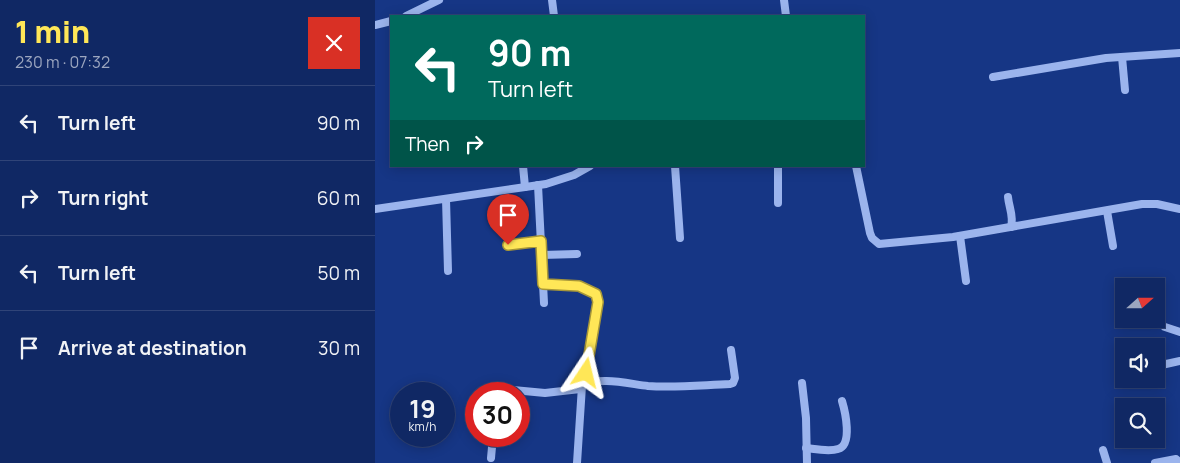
<!DOCTYPE html>
<meta charset="utf-8">
<style>
:root{--surface:#102864;--page:#1e346d;--text:#f1f3f6;--muted:#9ca6bf;--line:#304478;--accent:#ffe757}
body{margin:0;font-family:Manrope,sans-serif;background:var(--page);color:var(--text);height:100vh;display:flex;flex-direction:column;font-size:19px;white-space:nowrap}
*{box-sizing:border-box;margin:0}
p{font-size:16px;color:var(--muted)}
.icon{flex:none;width:28px;height:28px;fill:none;stroke:currentColor;stroke-width:2;stroke-linecap:round;stroke-linejoin:round}
.map{position:relative;flex:1;overflow:hidden}
.side{display:flex;flex-direction:column;background:var(--surface);width:375px}
.side>*{flex:none}
.guide{position:absolute;left:15px;top:15px;width:475px;height:152px;border-radius:0px;box-shadow:0 2px 12px #0003,0 0 0 1px var(--line);background:#00695c;color:#fff;overflow:hidden}
.needle{width:32px;rotate:69deg}
.buttons{position:absolute;left:740px;top:278px;display:grid;gap:10px}
.buttons a{display:grid;place-items:center;width:50px;height:50px;border-radius:0px;background:var(--surface);box-shadow:0 2px 12px #0003,0 0 0 1px var(--line);font-size:25px}
.speed{position:absolute;left:15px;top:382px;display:flex;gap:10px;font-size:25px;font-weight:700;text-align:center}
.speed>*{display:grid;place-content:center;width:65px;height:65px;border-radius:50%;background:var(--surface);box-shadow:0 2px 12px #0003,0 0 0 1px var(--line);line-height:1}
.speed small{font-size:12px;font-weight:400}
.speed .limit{border:8px solid #d22;background:#fff;color:#111}
.pin{position:absolute;display:grid;place-items:center;width:42px;height:42px;color:#fff;margin:-51px -21px;border-radius:50% 50% 50% 0;rotate:-45deg;box-shadow:0 0 5px #0007}
.pin .icon{rotate:45deg}
.me{position:absolute;width:55px;margin:-28px;rotate:10deg;stroke-linejoin:round;filter:drop-shadow(0 0 4px #0008)}
.turn{display:flex;align-items:center;gap:18px;height:105px;padding:0 15px;font-size:22px}
.turn .icon{width:65px;height:65px;stroke-width:2.5}
.turn b{display:block;font-size:35px;line-height:42px}
.then{display:flex;align-items:center;height:48px;padding:0 15px;background:#0003;gap:10px;font-size:19px}
.round{display:grid;place-items:center;flex:none;width:52px;height:52px;border-radius:0px;background:var(--page)}
.headline{display:flex;align-items:center;justify-content:space-between;height:85px;padding:0 15px}
h1{font-size:30px;font-weight:800;line-height:38px;color:var(--accent)}
ul{padding:0;list-style:none}
li{display:flex;align-items:center;gap:15px;height:75px;padding:0 15px;border-top:1px solid var(--line)}
li div{flex:1}
li b{display:block;font-size:19px}
li em{font-style:normal}
main{display:flex;flex:1;min-height:0}
.map>svg:first-child{display:block}
</style>
<main>
<section class="side">
<div class="headline"><div><h1>1 min</h1><p>230 m · 07:32</p></div><a class="round" style="background:#d93025;color:#fff"><svg class="icon" aria-label="close" viewBox="0 0 24 24"><path d="M6 6l12 12M18 6L6 18"/></svg></a></div>
<ul>
<li><svg class="icon" aria-label="left" viewBox="0 0 24 24"><path d="M17 20v-9H6M10 6l-5 5 5 5"/></svg><div><b>Turn left</b></div><em>90 m</em></li>
<li><svg class="icon" aria-label="right" viewBox="0 0 24 24"><path d="M7 20v-9h11M14 6l5 5-5 5"/></svg><div><b>Turn right</b></div><em>60 m</em></li>
<li><svg class="icon" aria-label="left" viewBox="0 0 24 24"><path d="M17 20v-9H6M10 6l-5 5 5 5"/></svg><div><b>Turn left</b></div><em>50 m</em></li>
<li><svg class="icon" aria-label="arrive" viewBox="0 0 24 24"><path d="M6 21V4h12l-3 4 3 4H6"/></svg><div><b>Arrive at destination</b></div><em>30 m</em></li>
</ul>
</section>
<div class="map">
<svg width="805" height="463" viewBox="0 0 805 463">
<rect width="100%" height="100%" fill="#163685"/>
<g fill="none" stroke-linecap="round" stroke-linejoin="round">
<g stroke="#9bb4ed" stroke-width="8">
<polyline points="177,0 179,16"/>
<polyline points="409,0 411,16"/>
<polyline points="31,16 64,0"/>
<polyline points="0,25 16,21"/>
<polyline points="747,57 750,90"/>
<polyline points="618,77 731,58 805,53"/>
<polyline points="148,166 150,187"/>
<polyline points="300,166 305,238"/>
<polyline points="403,166 403,203"/>
<polyline points="481,166 495,233 497,238 504,244 578,237 767,204 782,204 805,209"/>
<polyline points="163,185 169,303"/>
<path d="M633,197c1,11 6,19 3,30"/>
<polyline points="71,199 73,271"/>
<polyline points="0,209 171,184 199,175 215,166"/>
<polyline points="732,211 738,246"/>
<polyline points="585,236 591,281"/>
<polyline points="133,245 166,241"/>
<polyline points="167,255 202,254"/>
<path d="M168,284c16,1 46,-3 55,13l-14,87"/>
<polyline points="790,327 805,332"/>
<polyline points="782,366 805,361"/>
<polyline points="427,383 431,418 432,463"/>
<polyline points="121,394 127,389 170,393 205,389"/>
<path d="M431,448c9,1 23,4 32,1 15,-4 7,-38 4,-48"/>
<polyline points="728,450 732,463"/>
<polyline points="116,458 118,436"/>
<path d="M202,463l5,-77c17,-10 47,-2 66,0 27,2 55,-1 82,-2l3,-1 2,-5 -4,-28"/>
<polyline points="780,463 801,459 805,463"/>
</g>
</g>
<g fill="none" stroke-linecap="round" stroke-linejoin="round">
<defs>
<polyline id="route" points="133,245 166,241 168,284 204,286 221,294 223,302 211,373"/>
</defs>
<use href="#route" stroke="#a69639" stroke-width="12"/>
<use href="#route" stroke="#ffe757" stroke-width="9"/>
</g>
</svg>
<div class="buttons">
<a><svg class="needle" viewBox="-14 -14 28 28"><path d="M0-13l5 13h-10z" fill="#e53935"/><path d="M0 13l5-13h-10z" fill="#9ca6bf"/></svg></a>
<a><svg class="icon" aria-label="sound" viewBox="0 0 24 24"><path d="M4 9h4l5-4v14l-5-4H4zM17 9q2 3 0 6"/></svg></a>
<a><svg class="icon" aria-label="search" viewBox="0 0 24 24"><circle cx="10" cy="10" r="6"/><path d="M15 15l6 6"/></svg></a>
</div>
<div class="speed"><div>19<small>km/h</small></div><div class="limit">30</div></div>
<div class="pin" style="left:133px;top:245px;background:#d93025"><svg class="icon" aria-label="arrive" viewBox="0 0 24 24"><path d="M6 21V4h12l-3 4 3 4H6"/></svg></div>
<svg class="me" style="left:211px;top:373px" viewBox="-20 -20 40 40"><path d="M0-17L14 15 0 8-14 15z" fill="#ffe757" stroke="#fff" stroke-width="4"/></svg>
<div class="guide">
<div class="turn"><svg class="icon" aria-label="left" viewBox="0 0 24 24"><path d="M17 20v-9H6M10 6l-5 5 5 5"/></svg><div><b>90 m</b>Turn left</div></div>
<div class="then">Then<svg class="icon" aria-label="right" viewBox="0 0 24 24"><path d="M7 20v-9h11M14 6l5 5-5 5"/></svg></div>
</div>
</div>
</main>
